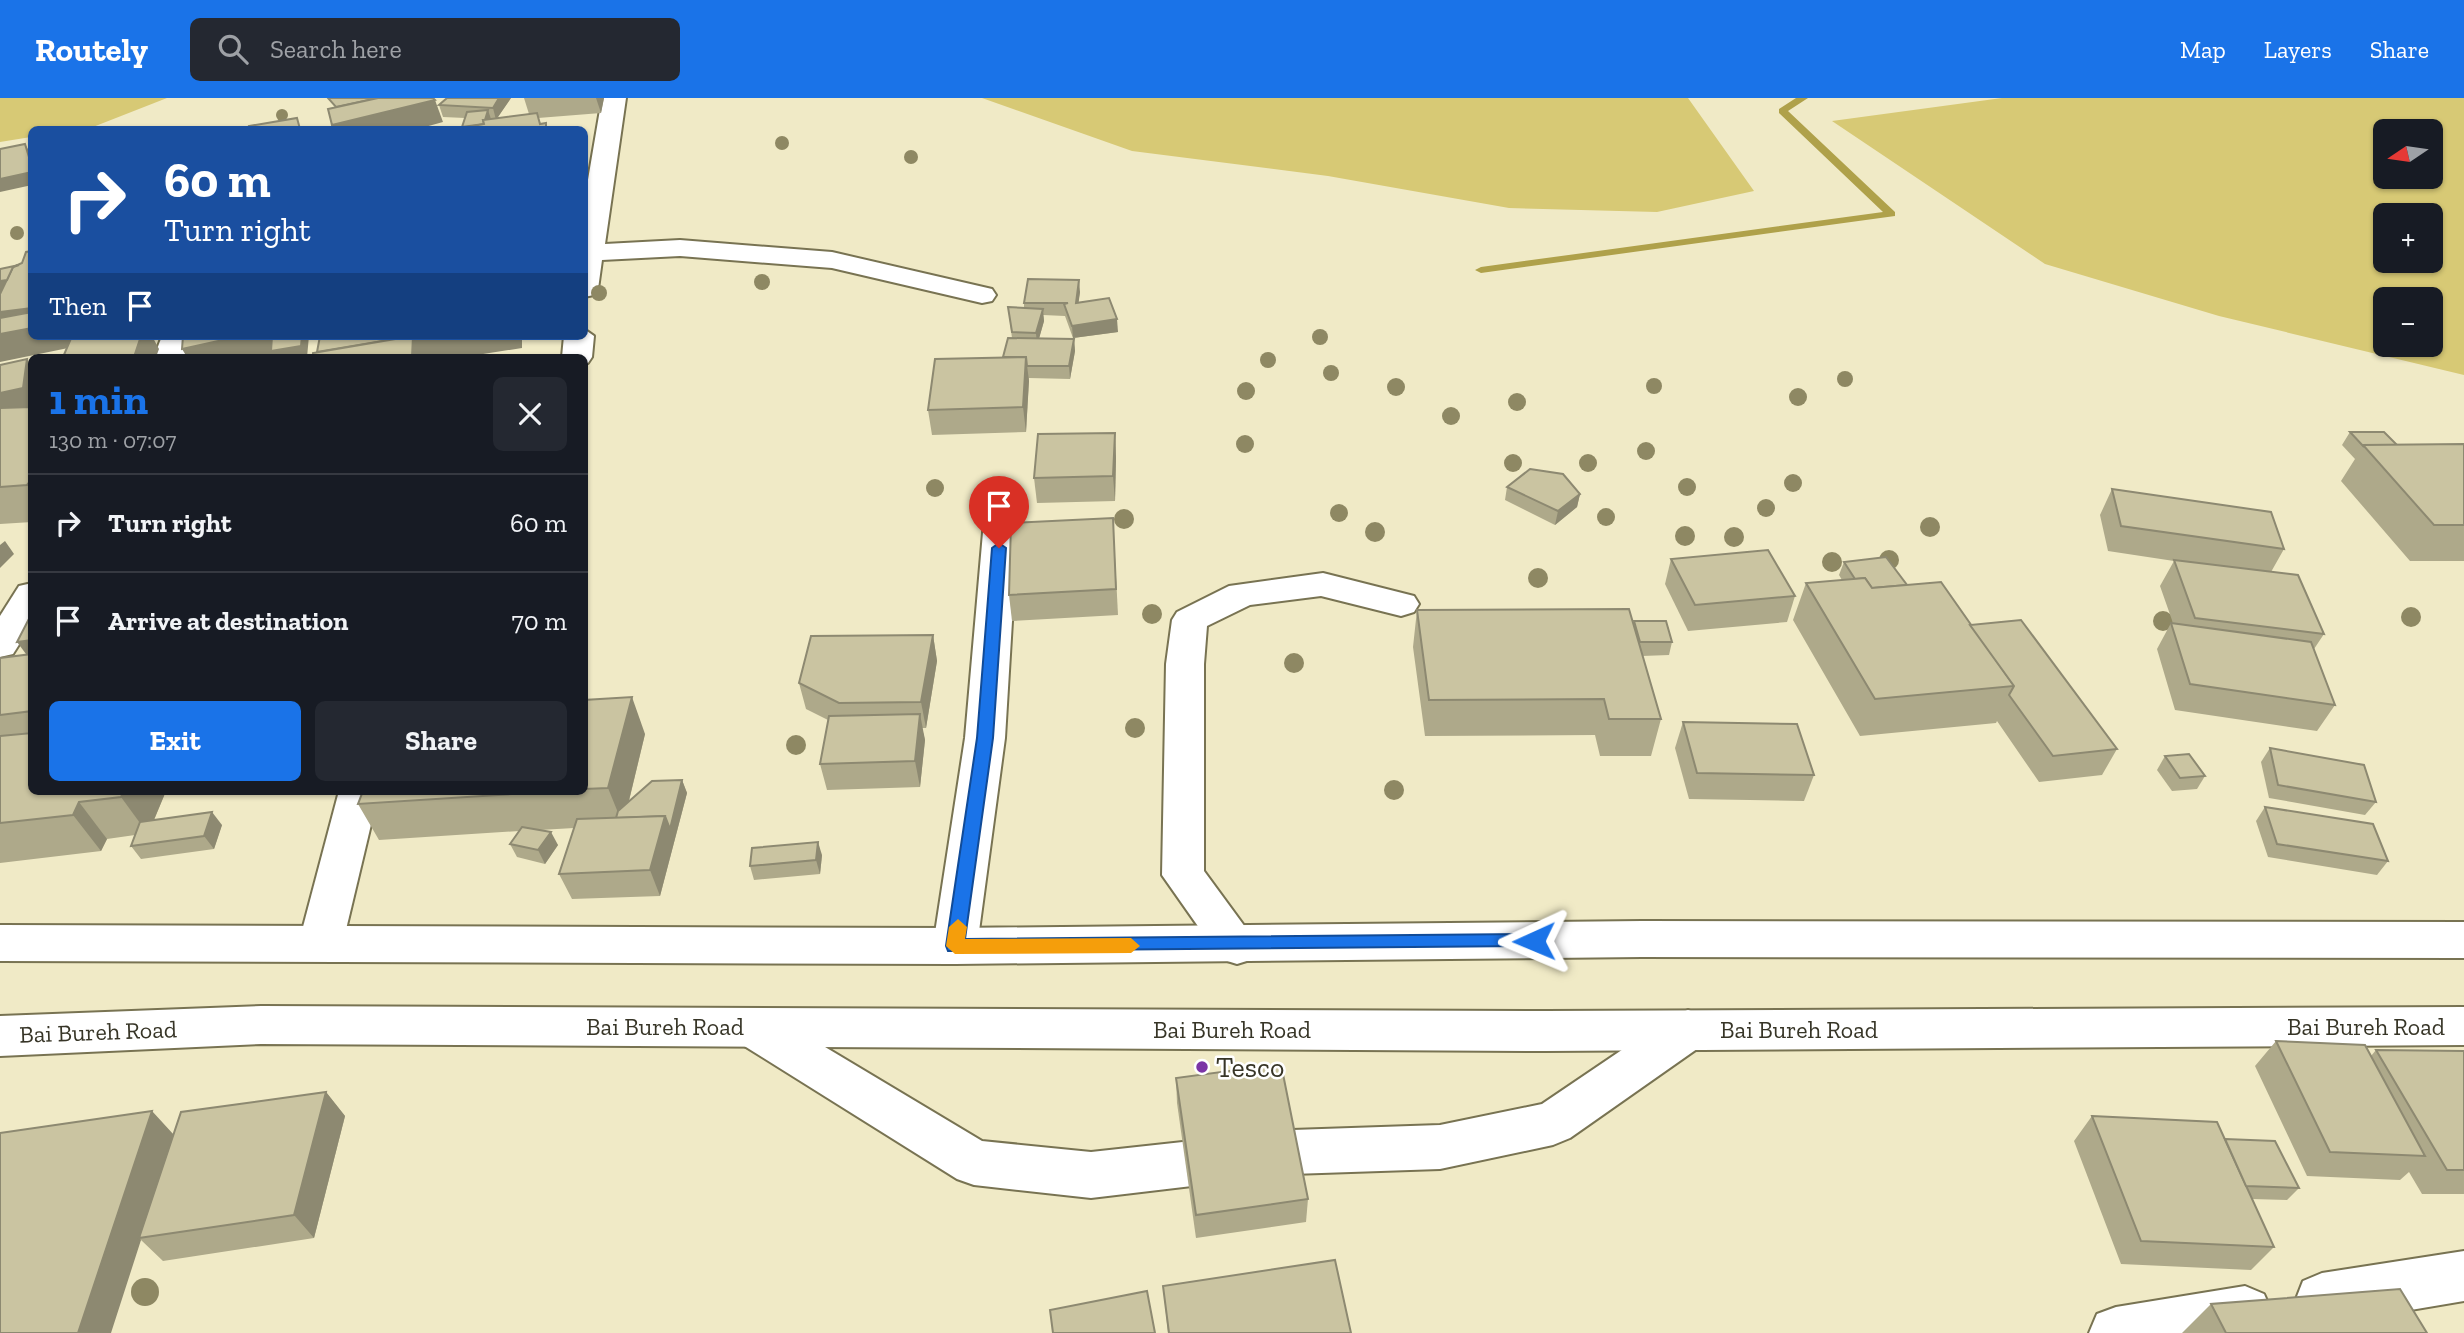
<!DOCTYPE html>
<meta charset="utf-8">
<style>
:root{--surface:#171b24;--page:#242831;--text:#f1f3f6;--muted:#9ea1a6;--line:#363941;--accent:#1a73e8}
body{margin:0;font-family:"Zilla Slab",serif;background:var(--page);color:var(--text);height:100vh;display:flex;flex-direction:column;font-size:26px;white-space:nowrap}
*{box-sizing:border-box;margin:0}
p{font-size:23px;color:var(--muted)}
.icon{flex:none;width:38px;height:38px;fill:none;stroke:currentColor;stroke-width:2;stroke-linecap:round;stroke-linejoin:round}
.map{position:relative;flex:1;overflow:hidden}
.panel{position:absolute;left:28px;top:256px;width:560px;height:441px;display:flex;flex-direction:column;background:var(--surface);border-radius:10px;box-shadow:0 2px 5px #0004}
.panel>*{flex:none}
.top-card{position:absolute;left:28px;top:28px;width:560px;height:214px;border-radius:10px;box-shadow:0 2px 5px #0004;background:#1a4fa0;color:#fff;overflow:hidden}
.needle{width:46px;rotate:257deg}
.fabs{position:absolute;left:2373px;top:21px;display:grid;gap:14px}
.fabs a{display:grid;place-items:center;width:70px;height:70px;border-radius:10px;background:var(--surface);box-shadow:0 2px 5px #0004;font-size:35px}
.pin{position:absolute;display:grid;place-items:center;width:60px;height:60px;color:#fff;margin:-72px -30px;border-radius:50% 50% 50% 0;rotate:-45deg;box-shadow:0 0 7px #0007}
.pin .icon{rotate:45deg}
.me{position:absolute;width:77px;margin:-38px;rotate:269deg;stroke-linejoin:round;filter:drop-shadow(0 0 5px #0008)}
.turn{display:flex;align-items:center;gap:24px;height:147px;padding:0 21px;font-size:32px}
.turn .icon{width:91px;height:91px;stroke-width:2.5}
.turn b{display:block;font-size:49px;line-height:60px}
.then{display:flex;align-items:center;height:66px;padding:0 21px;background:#0003;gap:14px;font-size:26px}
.round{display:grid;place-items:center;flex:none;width:74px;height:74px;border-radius:10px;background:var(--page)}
.summary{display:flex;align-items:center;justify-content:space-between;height:119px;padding:0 21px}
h1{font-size:42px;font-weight:700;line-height:52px;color:var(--accent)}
.cta{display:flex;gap:14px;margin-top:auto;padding:14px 21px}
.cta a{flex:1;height:80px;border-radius:10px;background:var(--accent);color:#fff;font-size:28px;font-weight:700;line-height:80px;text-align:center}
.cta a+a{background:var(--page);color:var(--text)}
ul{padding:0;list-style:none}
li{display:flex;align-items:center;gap:21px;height:98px;padding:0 21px;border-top:2px solid var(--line)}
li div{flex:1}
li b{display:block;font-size:26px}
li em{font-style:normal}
header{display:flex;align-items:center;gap:42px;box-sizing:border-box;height:98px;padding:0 35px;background:var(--accent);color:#fff}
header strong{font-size:33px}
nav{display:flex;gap:38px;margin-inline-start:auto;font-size:24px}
.search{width:490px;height:63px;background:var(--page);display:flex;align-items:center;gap:18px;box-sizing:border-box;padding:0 24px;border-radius:10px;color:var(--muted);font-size:26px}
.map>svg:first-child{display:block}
</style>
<header>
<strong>Routely</strong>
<div class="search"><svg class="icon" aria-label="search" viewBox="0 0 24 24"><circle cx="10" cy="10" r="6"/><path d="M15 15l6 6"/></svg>Search here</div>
<nav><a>Map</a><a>Layers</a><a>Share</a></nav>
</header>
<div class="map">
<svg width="2464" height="1235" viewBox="0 0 2464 1235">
<rect width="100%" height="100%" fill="#f0eac6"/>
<g fill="#d7c975" fill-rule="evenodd">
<polygon points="0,0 167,0 93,29 32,32 31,39 0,44"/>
<polygon points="982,0 1688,0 1754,93 1657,114 1509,110 1328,78 1132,53"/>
<path d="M2002,0h462v277l-245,-59 -174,-52 -213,-143zM2385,33h46v46h-46zM2431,117v46h-46v-46zM2385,201h46v46h-46z"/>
</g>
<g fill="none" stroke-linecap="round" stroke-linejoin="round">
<polygon fill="#afa14a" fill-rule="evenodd" points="1796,0 1808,0 1788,13 1895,114 1895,118 1481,175 1475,172 1481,169 1883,114 1779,15 1779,11"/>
<defs>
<g id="minor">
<polygon points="602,0 626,0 605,146 680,142 832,154 992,191 996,197 992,203 982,205 832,170 680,158 602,162 598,191 594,197 584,199 584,105"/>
<polygon points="584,231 594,238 592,259 588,265 584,266 584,259 562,259 564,238 584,238"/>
<polygon points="162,238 192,238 184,259 154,259"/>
<polygon points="1001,413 1013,416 1018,423 1005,640 977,848 971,861 955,866 939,861 933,848 965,640 984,423 989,416"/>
<polygon points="1323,475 1414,498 1419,506 1414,514 1401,518 1321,498 1250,507 1207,528 1204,566 1204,773 1259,848 1253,861 1237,866 1221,861 1162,777 1166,566 1172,522 1177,514 1229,488"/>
<polygon points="32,485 32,526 13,556 0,559 0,518 19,488"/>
<polygon points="339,693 379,693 343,844 337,857 321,862 305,857 299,844"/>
<polygon points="754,910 770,916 982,1043 1091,1054 1292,1032 1440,1027 1542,1006 1672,918 1688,912 1704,918 1711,932 1704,946 1570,1040 1553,1047 1440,1071 1292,1076 1091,1100 974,1087 957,1081 738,944 731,930 738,916"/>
<polygon points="2464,1153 2464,1203 2322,1227 2303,1219 2296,1201 2303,1183 2322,1175"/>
<polygon points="2245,1188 2264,1196 2272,1214 2264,1232 2257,1235 2089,1235 2097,1216 2116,1209"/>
</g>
<g id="highway">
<polygon points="1642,823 2464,824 2464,860 1642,859 955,866 0,863 0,827 955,830"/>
<polygon points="261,908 1546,913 2464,909 2464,947 1546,953 261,946 0,958 0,918"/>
</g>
</defs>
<use href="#minor" stroke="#787352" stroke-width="4"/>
<use href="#highway" stroke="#787352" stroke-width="4"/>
<use href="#minor" fill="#fff" fill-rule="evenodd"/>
<use href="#highway" fill="#fff" fill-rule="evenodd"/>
</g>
<g fill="#8e8863">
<circle cx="282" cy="17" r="6"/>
<circle cx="782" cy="45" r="7"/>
<circle cx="911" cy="59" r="7"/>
<circle cx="17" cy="135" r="7"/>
<circle cx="762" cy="184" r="8"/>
<circle cx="599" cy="195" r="8"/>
<circle cx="1320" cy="239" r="8"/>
<circle cx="1268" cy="262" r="8"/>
<circle cx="1331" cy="275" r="8"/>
<circle cx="1845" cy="281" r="8"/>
<circle cx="1654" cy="288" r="8"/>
<circle cx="1396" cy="289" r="9"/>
<circle cx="1246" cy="293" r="9"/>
<circle cx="1798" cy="299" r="9"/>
<circle cx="1517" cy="304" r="9"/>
<circle cx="1451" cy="318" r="9"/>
<circle cx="1245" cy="346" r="9"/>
<circle cx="1646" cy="353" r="9"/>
<circle cx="1513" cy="365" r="9"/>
<circle cx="1588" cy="365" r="9"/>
<circle cx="1793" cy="385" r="9"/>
<circle cx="1687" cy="389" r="9"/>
<circle cx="935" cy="390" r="9"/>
<circle cx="1766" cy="410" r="9"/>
<circle cx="1339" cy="415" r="9"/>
<circle cx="1606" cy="419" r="9"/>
<circle cx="1124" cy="421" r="10"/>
<circle cx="1930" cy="429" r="10"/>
<circle cx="1375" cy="434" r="10"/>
<circle cx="1685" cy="438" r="10"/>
<circle cx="1734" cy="439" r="10"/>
<circle cx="1889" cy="462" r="10"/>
<circle cx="1832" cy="464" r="10"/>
<circle cx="1538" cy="480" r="10"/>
<circle cx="1152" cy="516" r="10"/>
<circle cx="2411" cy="519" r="10"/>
<circle cx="2163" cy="523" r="10"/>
<circle cx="1294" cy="565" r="10"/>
<circle cx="1135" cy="630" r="10"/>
<circle cx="796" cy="647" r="10"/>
<circle cx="1394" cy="692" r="10"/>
<circle cx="145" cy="1194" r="14"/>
</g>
<g fill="#aea98a">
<polygon points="511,0 497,20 529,16 524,0 604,0 601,15 538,20 540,26 546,25 548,32 463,32 462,29 465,20 443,19 439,7"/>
<polygon points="1080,194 1078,204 1118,234 1073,240 1065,218 1043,217 1044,223 1039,240 1074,241 1075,253 1070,281 1029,280 1026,334 932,337 928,312 1003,259 1012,240 1008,209 1024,210 1024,205"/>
<polygon points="27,261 32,269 32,424 0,426 0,267"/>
<polygon points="2350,334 2397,347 2464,346 2464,463 2410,463 2341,383 2355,361 2342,347"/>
<polygon points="1115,335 1116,360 1115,403 1037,405 1034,380"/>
<polygon points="1507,389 1580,396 1577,409 1555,427 1505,402"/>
<polygon points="2112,391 2284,451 2271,474 2324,536 2314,551 2335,607 2317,633 2175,612 2157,551 2171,525 2173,525 2160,488 2174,463 2108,453 2100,417"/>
<polygon points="1113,420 1118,517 1012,523 1009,497"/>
<polygon points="1671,461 1795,498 1787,524 1688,533 1665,486"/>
<polygon points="1844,464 1907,487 1970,527 2117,651 2102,677 2039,684 1997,623 1996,625 1860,638 1793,522 1806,485 1842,482 1839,477"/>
<polygon points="1417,512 1633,526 1634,523 1672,544 1669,557 1642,558 1661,621 1651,658 1600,658 1595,637 1425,638 1413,549"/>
<polygon points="32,515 32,693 166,693 154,722 222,727 214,751 141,761 131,748 135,737 107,741 101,753 0,765 0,560 26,557"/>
<polygon points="933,537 937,563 926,630 922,630 925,642 920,689 827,692 820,666 828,622 806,611 799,585"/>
<polygon points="584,602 645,636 629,703 682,682 687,695 660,798 572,801 559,776 574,730 540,732 558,747 545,766 517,759 510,746 519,733 379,742 358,706 363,693 584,693"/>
<polygon points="1683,624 1814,677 1804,703 1689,701 1675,650"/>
<polygon points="2270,650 2376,704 2365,717 2269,700 2261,664"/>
<polygon points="2165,658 2205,678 2197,691 2172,693 2157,672"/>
<polygon points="2265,709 2388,763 2377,777 2268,759 2256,723"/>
<polygon points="822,757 820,776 754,782 750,768"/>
<polygon points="2276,943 2371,958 2376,952 2464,953 2464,1096 2422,1096 2409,1074 2400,1082 2307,1078 2255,968"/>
<polygon points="1176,980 1308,1101 1306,1124 1196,1140 1177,1005"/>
<polygon points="326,994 345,1018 314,1140 163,1163 141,1142 0,1235 173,1036"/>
<polygon points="2092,1018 2225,1041 2299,1090 2287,1102 2252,1101 2274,1149 2251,1172 2121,1166 2074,1043"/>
<polygon points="1163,1188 1351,1235 1168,1235"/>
<polygon points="2211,1206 2427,1235 2182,1235"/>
</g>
<g fill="#8d8971">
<polygon points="499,0 511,0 496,22 493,10"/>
<polygon points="596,0 604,0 601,15"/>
<polygon points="435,2 443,24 414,32 334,32 332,27"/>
<polygon points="488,12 492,24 489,32 463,32 462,29"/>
<polygon points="25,46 31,57 32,69"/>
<polygon points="32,74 32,87 0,94 0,81"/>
<polygon points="20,180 0,211 0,183"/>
<polygon points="1079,182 1080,194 1077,217 1076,205"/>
<polygon points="32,210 32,238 75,238 73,249 0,264 0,214"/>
<polygon points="1043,211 1044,223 1037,248 1036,235"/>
<polygon points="1117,221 1118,234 1073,240 1072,228"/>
<polygon points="141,238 152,238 159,251 156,259 134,259"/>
<polygon points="241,238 309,238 307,259 187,259 182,251"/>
<polygon points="413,238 522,238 522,250 464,259 319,259"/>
<polygon points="1074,241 1075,253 1070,281 1069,268"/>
<polygon points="1026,259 1029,283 1026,334 1023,309"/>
<polygon points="27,261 32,269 32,317 0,323 0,295"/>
<polygon points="1115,335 1116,360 1115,403 1113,378"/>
<polygon points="32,381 32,394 27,387"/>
<polygon points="1580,396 1577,409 1555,427 1558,413"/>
<polygon points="5,443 14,456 0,470 0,447"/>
<polygon points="933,537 937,563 926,630 921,604"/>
<polygon points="32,542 32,564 17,544"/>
<polygon points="632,599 645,636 623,727 608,690"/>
<polygon points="920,616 925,642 920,689 915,663"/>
<polygon points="682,682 687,695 660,798 650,772 665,718"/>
<polygon points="124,693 166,693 148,736 121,699"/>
<polygon points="79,704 107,741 101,753 73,717"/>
<polygon points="212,714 222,727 214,751 204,738"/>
<polygon points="551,734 558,747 545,766 538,752"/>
<polygon points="818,744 822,757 820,776 816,762"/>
<polygon points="326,994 345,1018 314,1140 294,1117"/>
<polygon points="152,1013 174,1037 139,1140 141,1142 111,1235 78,1235"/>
</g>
<g fill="#cac4a1" stroke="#8d8971" stroke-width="2">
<polygon points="328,0 378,0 336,9"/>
<polygon points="378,0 433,0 435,2 332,27 328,11"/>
<polygon points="447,0 499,0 493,10 439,7"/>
<polygon points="488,12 485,22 483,22 484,26 462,29 467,14"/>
<polygon points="537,15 540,26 546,25 546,32 467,32 467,29 484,26 483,22"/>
<polygon points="297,20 300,31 250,32 249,28"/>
<polygon points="25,46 32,69 32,74 0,81 0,51"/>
<polygon points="32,153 32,210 0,214 0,196 13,169 22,165 26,154"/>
<polygon points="19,167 13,169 7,182 0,183 0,171"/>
<polygon points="1028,181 1079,182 1076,205 1109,200 1117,221 1072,228 1064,206 1068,205 1024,205"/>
<polygon points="1008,209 1043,211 1036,235 1012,234"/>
<polygon points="32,214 32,230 0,236 0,220"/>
<polygon points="72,238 141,238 134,259 63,259"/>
<polygon points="183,238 241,238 182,251"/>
<polygon points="272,238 302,238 301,248 271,253"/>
<polygon points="320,238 431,238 414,241 413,238 317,254"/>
<polygon points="413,238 412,259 313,259 313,255"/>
<polygon points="1008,240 1074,241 1069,268 1027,268 1026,259 1003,259"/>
<polygon points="1026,259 1023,309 928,312 935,261"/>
<polygon points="27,261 23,290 0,295 0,267"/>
<polygon points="32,309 32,381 27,387 0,389 0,310"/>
<polygon points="2350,334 2384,334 2397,347 2363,347 2364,349"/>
<polygon points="1115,335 1113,378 1034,380 1038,336"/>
<polygon points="2464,346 2464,427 2434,427 2363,347"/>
<polygon points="1530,371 1563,376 1580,396 1558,413 1507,389"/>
<polygon points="2112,391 2271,414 2284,451 2121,428"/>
<polygon points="1113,420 1116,491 1009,497 1011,425"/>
<polygon points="1768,452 1795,498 1695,507 1671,461"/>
<polygon points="1886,459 1907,487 1872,490 1865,480 1855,481 1844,464"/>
<polygon points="2174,462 2298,477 2324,536 2195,520"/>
<polygon points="1865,480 1872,490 1941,484 2014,588 1875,601 1806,485"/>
<polygon points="1629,511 1661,621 1609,621 1604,601 1429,602 1417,512"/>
<polygon points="32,515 32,542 17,544"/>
<polygon points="2021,522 2117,651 2053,658 2009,597 2014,588 1970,527"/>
<polygon points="1634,523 1666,523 1672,544 1640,544"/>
<polygon points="2171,525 2311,544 2335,607 2190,586"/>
<polygon points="933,537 921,604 839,605 799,585 811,538"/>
<polygon points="32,556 32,613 0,617 0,560"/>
<polygon points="632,599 608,690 584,691 584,602"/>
<polygon points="920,616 915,663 820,666 829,618"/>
<polygon points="1683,624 1797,626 1814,677 1697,675"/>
<polygon points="32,635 32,693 124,693 121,699 79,704 73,717 0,725 0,638"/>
<polygon points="2270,650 2364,667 2376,704 2278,687"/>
<polygon points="2189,656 2205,678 2180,680 2165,658"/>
<polygon points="682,682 670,731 665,718 616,720 618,713 652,683"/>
<polygon points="363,693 560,693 358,706"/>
<polygon points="2265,709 2373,726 2388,763 2277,746"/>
<polygon points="212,714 204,738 131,748 140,724"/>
<polygon points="665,718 650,772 559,776 577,721"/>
<polygon points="522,729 551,734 538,752 510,746"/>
<polygon points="818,744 816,762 750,768 752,750"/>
<polygon points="2276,943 2365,947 2425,1058 2330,1054"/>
<polygon points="2376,952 2464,953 2464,1072 2447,1072"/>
<polygon points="1281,966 1308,1101 1196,1117 1176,980"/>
<polygon points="326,994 294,1117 139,1140 181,1014"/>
<polygon points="152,1013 78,1235 0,1235 0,1035"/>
<polygon points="2092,1018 2217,1024 2274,1149 2141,1143"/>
<polygon points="2225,1041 2275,1043 2299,1090 2246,1088"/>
<polygon points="1335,1162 1351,1235 1169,1235 1163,1188"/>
<polygon points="2400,1191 2427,1235 2226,1235 2211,1206"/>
<polygon points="1147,1193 1155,1235 1053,1235 1050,1212"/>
</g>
<polygon fill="#1a73e8" stroke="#114b97" stroke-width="2" points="999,445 1006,450 993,640 965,841 1534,836 1540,838 1543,843 1540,848 948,853 946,848 977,640 992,450"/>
<polygon fill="#f59e0b" points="958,821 967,829 965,841 1131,840 1140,848 1131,855 955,856 946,848 949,829"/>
<circle fill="#7b34a6" stroke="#fff" stroke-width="2.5" cx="1202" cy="969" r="7"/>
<g text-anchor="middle" stroke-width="5" stroke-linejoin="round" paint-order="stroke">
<g font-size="24" fill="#373527" stroke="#fff">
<text x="665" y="937">Bai Bureh Road</text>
<text x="2366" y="937">Bai Bureh Road</text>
<text x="1232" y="940">Bai Bureh Road</text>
<text x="1799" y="940">Bai Bureh Road</text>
<text transform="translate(98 934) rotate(-2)" y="8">Bai Bureh Road</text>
</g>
<g font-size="28" fill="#373527" stroke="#fff" text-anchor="start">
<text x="1216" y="979">Tesco</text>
</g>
</g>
</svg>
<div class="fabs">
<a><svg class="needle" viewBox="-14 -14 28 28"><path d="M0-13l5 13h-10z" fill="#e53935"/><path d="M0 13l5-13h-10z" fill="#9ea1a6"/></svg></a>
<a>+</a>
<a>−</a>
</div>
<div class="pin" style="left:999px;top:450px;background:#d93025"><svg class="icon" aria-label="arrive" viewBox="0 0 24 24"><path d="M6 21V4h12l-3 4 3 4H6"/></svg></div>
<svg class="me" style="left:1534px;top:843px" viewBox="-20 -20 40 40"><path d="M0-17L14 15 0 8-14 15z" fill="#1a73e8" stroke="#fff" stroke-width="4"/></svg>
<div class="top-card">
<div class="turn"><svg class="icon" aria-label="right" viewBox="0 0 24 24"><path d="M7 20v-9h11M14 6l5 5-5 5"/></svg><div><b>60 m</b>Turn right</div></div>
<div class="then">Then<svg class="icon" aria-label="arrive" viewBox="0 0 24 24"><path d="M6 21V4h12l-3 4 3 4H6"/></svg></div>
</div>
<section class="panel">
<div class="summary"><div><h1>1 min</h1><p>130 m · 07:07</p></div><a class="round"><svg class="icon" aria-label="close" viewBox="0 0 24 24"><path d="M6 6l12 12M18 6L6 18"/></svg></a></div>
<ul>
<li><svg class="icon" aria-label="right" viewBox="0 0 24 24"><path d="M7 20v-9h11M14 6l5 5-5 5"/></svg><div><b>Turn right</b></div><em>60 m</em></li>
<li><svg class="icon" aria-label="arrive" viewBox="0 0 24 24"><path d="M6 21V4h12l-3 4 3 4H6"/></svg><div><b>Arrive at destination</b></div><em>70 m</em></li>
</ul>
<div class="cta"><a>Exit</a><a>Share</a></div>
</section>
</div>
